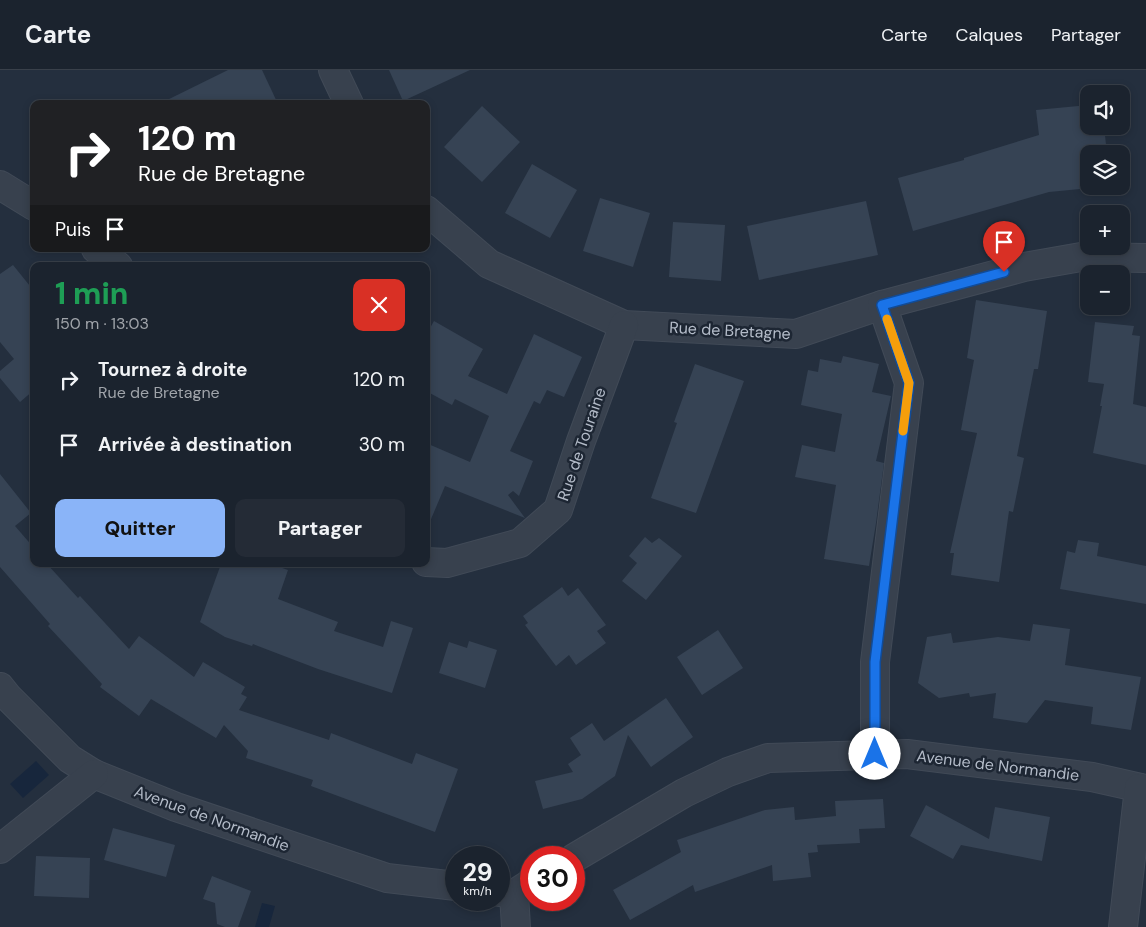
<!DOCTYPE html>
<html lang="fr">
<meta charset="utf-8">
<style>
:root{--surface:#1b232e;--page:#242b36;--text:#f1f3f6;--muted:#a0a4aa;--line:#39404a;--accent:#8ab4f8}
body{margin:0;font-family:"DM Sans",sans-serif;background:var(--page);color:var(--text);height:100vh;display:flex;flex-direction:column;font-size:19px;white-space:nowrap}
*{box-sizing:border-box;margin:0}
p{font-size:16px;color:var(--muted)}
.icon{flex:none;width:28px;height:28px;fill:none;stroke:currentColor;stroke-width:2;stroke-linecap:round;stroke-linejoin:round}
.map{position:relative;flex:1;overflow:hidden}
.side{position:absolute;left:30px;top:192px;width:400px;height:305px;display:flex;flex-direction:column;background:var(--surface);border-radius:10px;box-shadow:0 2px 8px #0003,0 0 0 1px var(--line)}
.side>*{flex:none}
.hud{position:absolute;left:30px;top:30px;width:400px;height:152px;border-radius:10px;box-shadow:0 2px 8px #0003,0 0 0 1px var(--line);background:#202124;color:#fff;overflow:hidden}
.fabs{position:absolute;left:1080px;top:15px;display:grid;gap:10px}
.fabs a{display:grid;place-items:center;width:50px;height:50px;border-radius:10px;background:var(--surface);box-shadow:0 2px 8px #0003,0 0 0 1px var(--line);font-size:25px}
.speed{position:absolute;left:445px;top:776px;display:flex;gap:10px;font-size:25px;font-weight:700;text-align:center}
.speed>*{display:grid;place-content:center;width:65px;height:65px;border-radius:50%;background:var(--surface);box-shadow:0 2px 8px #0003,0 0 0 1px var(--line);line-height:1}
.speed small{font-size:12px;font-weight:400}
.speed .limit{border:8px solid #d22;background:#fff;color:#111}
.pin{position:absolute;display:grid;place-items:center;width:42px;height:42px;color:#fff;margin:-51px -21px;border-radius:50% 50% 50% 0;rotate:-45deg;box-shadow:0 0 5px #0007}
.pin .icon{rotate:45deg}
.me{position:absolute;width:55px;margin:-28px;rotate:0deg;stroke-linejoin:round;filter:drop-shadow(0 0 4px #0008)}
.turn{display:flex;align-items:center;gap:18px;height:105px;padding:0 25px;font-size:22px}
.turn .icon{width:65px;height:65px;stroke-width:2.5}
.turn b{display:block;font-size:35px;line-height:42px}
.then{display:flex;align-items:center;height:48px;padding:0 25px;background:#0003;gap:10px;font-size:19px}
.round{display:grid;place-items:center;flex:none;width:52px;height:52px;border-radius:10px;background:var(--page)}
.summary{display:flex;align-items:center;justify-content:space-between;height:85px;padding:0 25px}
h1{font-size:30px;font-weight:800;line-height:38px;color:#1e9e55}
.action{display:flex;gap:10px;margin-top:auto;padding:10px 25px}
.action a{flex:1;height:58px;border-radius:10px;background:var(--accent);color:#111;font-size:20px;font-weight:800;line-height:58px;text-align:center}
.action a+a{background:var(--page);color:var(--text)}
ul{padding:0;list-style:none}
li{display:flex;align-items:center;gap:15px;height:65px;padding:0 25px}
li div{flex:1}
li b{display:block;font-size:19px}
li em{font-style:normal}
header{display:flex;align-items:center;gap:30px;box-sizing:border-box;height:70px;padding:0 25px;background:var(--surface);border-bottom:1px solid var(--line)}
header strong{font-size:24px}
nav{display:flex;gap:28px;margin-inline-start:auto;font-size:18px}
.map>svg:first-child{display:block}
</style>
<header>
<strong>Carte</strong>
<nav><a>Carte</a><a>Calques</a><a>Partager</a></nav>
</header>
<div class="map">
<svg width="1146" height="857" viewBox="0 0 1146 857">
<rect width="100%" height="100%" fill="#242f3e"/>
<g fill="#17263c">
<polygon points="36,691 49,705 23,728 10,714"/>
<polygon points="262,833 275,836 269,857 255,857"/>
</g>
<g fill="#364354">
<polygon points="228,0 262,0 278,34 159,34"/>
<polygon points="389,0 470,0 403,31"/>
<polygon points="1089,35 1089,56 1104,56 1107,84 1089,84 1089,110 1079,111 1080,119 1049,122 913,161 898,108 964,90 964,88 1039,65 1036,40"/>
<polygon points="482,36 520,72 482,112 444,77"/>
<polygon points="532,94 577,120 550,168 505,143"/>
<polygon points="600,128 650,143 633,197 583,181"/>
<polygon points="866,131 878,185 759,210 747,156"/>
<polygon points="673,152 725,155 721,211 669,207"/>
<polygon points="13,195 34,221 34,320 20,332 0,308 0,301 14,289 0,272 0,204"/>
<polygon points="976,230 1047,241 1038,299 1034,299 1017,386 1024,388 1013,442 1009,441 999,512 951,505 954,483 950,483 977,363 961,360 974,290 967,288"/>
<polygon points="434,251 483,279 468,306 507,324 534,264 582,287 564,327 547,320 540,334 534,331 510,381 533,391 519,426 513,421 508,425 525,448 445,416 426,461 426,373 470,392 489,346 455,329 452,335 426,321 426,265"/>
<polygon points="1095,252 1134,256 1132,265 1140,266 1133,334 1146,337 1146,395 1093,383 1102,336 1100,336 1104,314 1088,312"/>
<polygon points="843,286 879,294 872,322 891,326 876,391 884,393 876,453 869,496 824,489 836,415 795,407 802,375 835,382 842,344 801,335 808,300 818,302 820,289 841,293"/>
<polygon points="695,294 744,311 696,443 651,428 677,353 674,352"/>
<polygon points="0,404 31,443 15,456 34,478 34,494 47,494 78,528 80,526 129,579 139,566 194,607 203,592 245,617 241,624 247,627 239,640 329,670 331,663 412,694 416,683 458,699 435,762 311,716 313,710 246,688 248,681 224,655 216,668 151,629 139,646 100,617 102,614 48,556 50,554 0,497"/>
<polygon points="645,467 652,473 659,468 682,486 646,530 622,511 637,493 629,486"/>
<polygon points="1078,470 1099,473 1097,486 1146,496 1146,534 1060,519 1067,481 1075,483"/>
<polygon points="221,494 271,494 288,500 278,529 338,552 334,561 383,577 391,551 413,558 392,623 318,599 253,574 252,576 225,567 200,552"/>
<polygon points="562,517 568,526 578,518 606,555 597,561 606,573 576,595 569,585 556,596 525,555 528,553 523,546"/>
<polygon points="1033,554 1070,559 1065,595 1141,607 1131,660 1091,654 1093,637 1045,630 1027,653 993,648 996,623 970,627 969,623 939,628 918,613 927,567 951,563 953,573 998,567 1030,571"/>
<polygon points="718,560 743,598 702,625 677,587"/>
<polygon points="469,571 497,580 485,618 439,603 449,572 467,578"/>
<polygon points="666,628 693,667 651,697 628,665 615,706 582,729 543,739 535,711 573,702 568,694 581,685 570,668 592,653 604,671"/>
<polygon points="883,729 885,758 859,759 860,773 817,775 818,782 808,783 811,807 773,811 772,795 695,822 693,815 630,850 613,820 681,782 677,770 765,740 794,737 795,750 836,746 835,731"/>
<polygon points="926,735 989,769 995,737 1050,747 1042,791 961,775 953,789 910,766"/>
<polygon points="113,758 175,775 166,807 104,790"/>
<polygon points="36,786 90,788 89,828 34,826"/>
<polygon points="212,806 251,821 238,857 225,857 217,854 215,833 203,829"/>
</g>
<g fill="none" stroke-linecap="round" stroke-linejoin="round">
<defs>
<g id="minor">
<polyline points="333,0 349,34"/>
<polyline points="0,115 34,136"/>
<polyline points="426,140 489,194 624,255 796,264 882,235 1024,197 1081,187 1146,188"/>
<polyline points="96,179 118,196"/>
<polyline points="426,492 447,493 520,473 558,440 581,371 624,255"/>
<polyline points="0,617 8,627 70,689 94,704 176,737 387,808 456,816"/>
<polyline points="875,684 875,592 909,313 882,235"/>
<polyline points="0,779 94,704"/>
<polyline points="574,788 684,723 728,702 768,688 907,684 1092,707 1146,719"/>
<polyline points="499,822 514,824 531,813"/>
<polyline points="514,824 516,857"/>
<polyline points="1123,857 1139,718"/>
</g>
</defs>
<use href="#minor" stroke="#414a57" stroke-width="30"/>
<use href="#minor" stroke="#38414e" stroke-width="28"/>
</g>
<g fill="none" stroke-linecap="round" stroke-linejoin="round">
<defs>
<polyline id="route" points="875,684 875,592 909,313 882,235 1004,202"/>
</defs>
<use href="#route" stroke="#114b97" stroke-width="12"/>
<use href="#route" stroke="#1a73e8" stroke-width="9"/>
<polyline stroke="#f59e0b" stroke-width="9" points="887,249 909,313 903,361"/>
</g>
<g text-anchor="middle" stroke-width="5" stroke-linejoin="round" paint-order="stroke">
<g font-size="16" fill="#b4bcc9" stroke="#1d2633">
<text transform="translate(730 260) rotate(3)" y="6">Rue de Bretagne</text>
<text transform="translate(581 374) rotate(-71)" y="6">Rue de Touraine</text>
<text transform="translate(998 695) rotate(7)" y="6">Avenue de Normandie</text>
<text transform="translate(212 748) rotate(20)" y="6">Avenue de Normandie</text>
</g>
</g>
</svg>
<div class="fabs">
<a><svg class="icon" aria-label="sound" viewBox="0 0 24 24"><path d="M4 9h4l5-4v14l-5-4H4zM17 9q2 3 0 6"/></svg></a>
<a><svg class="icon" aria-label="layers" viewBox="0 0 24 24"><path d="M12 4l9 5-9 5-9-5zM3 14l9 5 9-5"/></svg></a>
<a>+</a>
<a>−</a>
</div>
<div class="speed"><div>29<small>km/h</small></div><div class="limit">30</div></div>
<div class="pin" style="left:1004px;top:202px;background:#d93025"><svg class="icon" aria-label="arrive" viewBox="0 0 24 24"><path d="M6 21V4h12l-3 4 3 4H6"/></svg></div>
<svg class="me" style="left:875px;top:684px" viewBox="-20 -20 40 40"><circle r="19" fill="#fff"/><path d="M0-13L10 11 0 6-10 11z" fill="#1a73e8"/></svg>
<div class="hud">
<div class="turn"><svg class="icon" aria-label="right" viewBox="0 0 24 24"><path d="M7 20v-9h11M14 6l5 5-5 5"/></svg><div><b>120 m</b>Rue de Bretagne</div></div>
<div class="then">Puis<svg class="icon" aria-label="arrive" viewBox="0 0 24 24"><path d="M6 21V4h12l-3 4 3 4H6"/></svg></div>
</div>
<section class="side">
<div class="summary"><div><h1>1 min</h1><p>150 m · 13:03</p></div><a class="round" style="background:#d93025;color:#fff"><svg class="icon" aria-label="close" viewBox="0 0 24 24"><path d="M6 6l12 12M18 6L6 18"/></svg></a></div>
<ul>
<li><svg class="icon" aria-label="right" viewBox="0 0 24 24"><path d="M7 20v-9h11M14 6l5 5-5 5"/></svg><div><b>Tournez à droite</b><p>Rue de Bretagne</p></div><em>120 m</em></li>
<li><svg class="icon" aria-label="arrive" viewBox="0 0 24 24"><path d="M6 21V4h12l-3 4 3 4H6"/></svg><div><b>Arrivée à destination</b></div><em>30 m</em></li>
</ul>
<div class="action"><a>Quitter</a><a>Partager</a></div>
</section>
</div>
